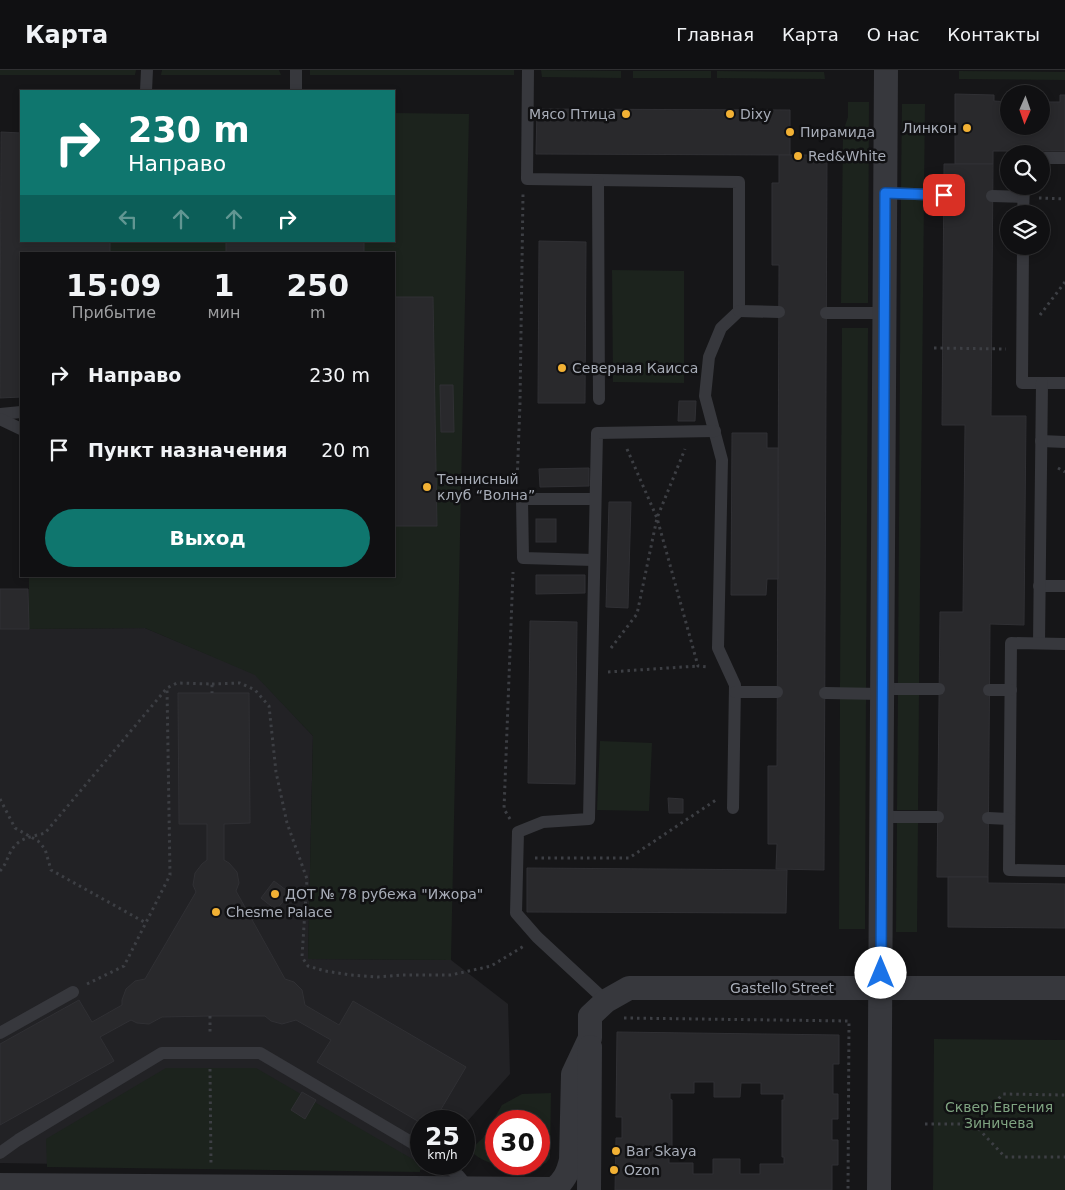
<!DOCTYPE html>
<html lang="ru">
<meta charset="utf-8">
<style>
:root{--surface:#101012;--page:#1e1e20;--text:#f1f3f6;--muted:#9c9d9f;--line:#303032;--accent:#0f766e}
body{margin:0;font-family:"DejaVu Sans",sans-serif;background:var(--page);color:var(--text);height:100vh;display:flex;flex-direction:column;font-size:19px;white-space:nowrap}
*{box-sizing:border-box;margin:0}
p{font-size:16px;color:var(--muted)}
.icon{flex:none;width:28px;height:28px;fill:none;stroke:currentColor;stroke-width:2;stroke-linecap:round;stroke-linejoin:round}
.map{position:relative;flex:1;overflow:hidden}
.drawer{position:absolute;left:20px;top:182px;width:375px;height:325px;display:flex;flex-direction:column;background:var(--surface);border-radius:0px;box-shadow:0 2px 8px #0003,0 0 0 1px var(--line)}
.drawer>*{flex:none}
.guide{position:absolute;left:20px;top:20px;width:375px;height:152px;border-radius:0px;box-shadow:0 2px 8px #0003,0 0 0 1px var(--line);background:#0f766e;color:#fff;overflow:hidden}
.needle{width:32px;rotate:182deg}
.controls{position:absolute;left:1000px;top:15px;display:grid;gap:10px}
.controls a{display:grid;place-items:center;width:50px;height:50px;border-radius:50%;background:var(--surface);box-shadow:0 2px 8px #0003,0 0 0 1px var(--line);font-size:25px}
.speed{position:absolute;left:410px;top:1040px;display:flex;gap:10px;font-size:25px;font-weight:700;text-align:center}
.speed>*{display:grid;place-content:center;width:65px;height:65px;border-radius:50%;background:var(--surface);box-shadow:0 2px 8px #0003,0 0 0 1px var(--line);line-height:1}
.speed small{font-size:12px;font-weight:400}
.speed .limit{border:8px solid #d22;background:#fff;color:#111}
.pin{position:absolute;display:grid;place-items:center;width:42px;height:42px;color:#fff;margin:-21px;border-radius:10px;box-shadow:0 2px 8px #0006}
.me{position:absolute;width:55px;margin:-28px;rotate:0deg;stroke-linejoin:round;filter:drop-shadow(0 0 4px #0008)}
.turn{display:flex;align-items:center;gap:18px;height:105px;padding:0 25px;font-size:22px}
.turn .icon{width:65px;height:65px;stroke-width:2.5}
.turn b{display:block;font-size:35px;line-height:42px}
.lanes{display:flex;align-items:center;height:48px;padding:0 25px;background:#0003;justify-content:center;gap:25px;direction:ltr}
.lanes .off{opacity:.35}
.eta{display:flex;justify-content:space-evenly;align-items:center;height:85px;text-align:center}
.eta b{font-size:30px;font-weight:600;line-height:35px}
.cta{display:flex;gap:10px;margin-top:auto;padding:10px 25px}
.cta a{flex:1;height:58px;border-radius:30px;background:var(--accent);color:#fff;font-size:20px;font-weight:600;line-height:58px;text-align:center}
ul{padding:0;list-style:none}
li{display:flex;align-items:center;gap:15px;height:75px;padding:0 25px}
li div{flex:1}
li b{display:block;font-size:19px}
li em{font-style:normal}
header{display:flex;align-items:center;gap:30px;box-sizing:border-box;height:70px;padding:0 25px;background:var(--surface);border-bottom:1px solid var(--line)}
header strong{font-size:24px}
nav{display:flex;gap:28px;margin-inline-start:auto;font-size:18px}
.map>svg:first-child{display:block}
</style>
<header>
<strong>Карта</strong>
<nav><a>Главная</a><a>Карта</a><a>О нас</a><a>Контакты</a></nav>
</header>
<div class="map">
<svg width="1065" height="1120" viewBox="0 0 1065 1120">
<rect width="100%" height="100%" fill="#161618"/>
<polygon fill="#222225" points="145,558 255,604 313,666 308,889 451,890 508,934 510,1004 464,1055 464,1051 421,1051 421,1094 445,1094 444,1100 0,1093 0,559"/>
<g fill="#1c231d" fill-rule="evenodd">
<polygon points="0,0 136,0 135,5 0,5"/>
<polygon points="162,0 279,0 281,5 161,5"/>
<rect x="310" y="0" width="204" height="5"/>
<polygon points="541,0 621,1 621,8 542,7"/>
<rect x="633" y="1" width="78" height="7"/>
<polygon points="717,1 824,2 825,9 717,8"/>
<polygon points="959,1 1065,2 1065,10 959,9"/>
<polygon points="848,32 869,32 868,233 841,233 843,62 848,47"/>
<polygon points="902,34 925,34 924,119 901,119"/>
<polygon points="394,43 469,44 451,890 308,889 313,666 255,605 145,558 29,559 29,506 394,506 394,184 21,184 21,327 0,328 1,62 21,63 21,171 394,171"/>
<polygon points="901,128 924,128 919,613 898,613"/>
<polygon points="612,200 684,201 684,313 613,312"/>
<polygon points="842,258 868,258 866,618 840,618"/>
<polygon points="898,623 919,624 918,740 897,740"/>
<polygon points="840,628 866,628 865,859 839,859"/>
<polygon points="600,671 652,673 649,741 597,740"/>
<polygon points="897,752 918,752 917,862 896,862"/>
<polygon points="934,969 1065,970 1065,1120 933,1120"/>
<polygon points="166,998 256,998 421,1094 420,1102 47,1097 46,1069"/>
<path d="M551,1023l-1,65 -4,5c-22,8 -53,6 -72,-9l-1,-7 10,-9 19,-33 20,-11zM496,1051h43v43h-43z"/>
</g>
<g fill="#29292c" stroke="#303034" fill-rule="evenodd">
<polygon points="955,24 994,25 994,31 1009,32 1009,56 1041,56 1041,32 1060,32 1060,25 1065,25 1065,81 993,81 993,94 955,94"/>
<polygon points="537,39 790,40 790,85 536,84"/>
<polygon points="1,62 21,63 21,171 110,171 110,184 21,184 21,327 0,328"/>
<polygon points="779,85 827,85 824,800 776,799 777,774 768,774 768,696 777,696 779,195 772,195 772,113 779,113"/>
<polygon points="944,94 993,94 991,346 1026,346 1024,555 990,554 988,807 937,807 940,542 963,542 965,355 942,355"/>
<rect x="226" y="171" width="138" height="13"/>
<polygon points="539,171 586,172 585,333 538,333"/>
<polygon points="394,227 433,227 437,456 394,456"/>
<polygon points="440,315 453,315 454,362 441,362"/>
<polygon points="679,331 696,331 695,351 678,351"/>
<polygon points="732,363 767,363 767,378 778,378 778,509 767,509 766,525 731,525"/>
<polygon points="589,398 589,416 540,417 539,399"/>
<polygon points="609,432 631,432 628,538 606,537"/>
<rect x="536" y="449" width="20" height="23"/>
<polygon points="536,505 585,505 585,523 536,524"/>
<polygon points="0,519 28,519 29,559 0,559"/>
<polygon points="530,551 577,552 575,714 528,713"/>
<polygon points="178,623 249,623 250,753 224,754 224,790 229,793 237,802 239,813 236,821 285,909 294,912 302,920 305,935 339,955 353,931 466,997 434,1051 421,1051 421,1053 317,992 331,970 296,950 282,954 271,951 265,946 210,946 162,947 149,954 137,953 131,950 100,967 114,991 0,1055 0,974 79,930 92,952 122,935 122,930 126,919 135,911 145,909 196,822 193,815 195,803 202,794 207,790 207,754 179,754"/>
<polygon points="668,728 683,729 683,743 669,743"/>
<polygon points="527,798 787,800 786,843 527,842"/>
<polygon points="948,807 988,807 988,813 1065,814 1065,858 948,857"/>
<polygon points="274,811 290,823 276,840 261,828"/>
<path d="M617,962l222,3v29h-6v30h5v25h-6v21h6v25h-6v25h-217l1,-52h6v-21h-6zM694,1012h20v15h26l1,-14h20v11h23v6h-2v57h2v7h-24v10h-20v-15h-27v15h-20v-11h-24v-7h3v-56l-2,-1v-6h24z"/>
<polygon points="302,1022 316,1030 305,1049 291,1040"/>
</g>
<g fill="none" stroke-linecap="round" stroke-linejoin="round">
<g stroke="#3d3f44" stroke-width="3" stroke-dasharray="2.5 4" stroke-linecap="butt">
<polyline points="1039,128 1065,129"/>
<polyline points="1040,245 1065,212"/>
<polyline points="934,278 1006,279"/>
<polyline points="627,379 657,448 698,596 708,597"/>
<polyline points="1058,398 1065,402"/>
<polyline points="517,413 520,333 523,124"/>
<polyline points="611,578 637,544 657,448 685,379"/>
<polyline points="608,602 698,596"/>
<polyline points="212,614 240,613 255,620 269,636 276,702 287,753 307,809 302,887 308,896 325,901 351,905 378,907 402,905 451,905 491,896 524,876"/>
<polyline points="0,729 15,758 38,771 45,779 51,800 146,853"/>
<polyline points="510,749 504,739 513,502"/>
<polyline points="535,788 629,788 716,730"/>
<path d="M0,801c5,-5 7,-12 10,-18 7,-15 21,-16 35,-20l122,-145 10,-5 35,1v9"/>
<polyline points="87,914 124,896 170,805 167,618"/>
<polyline points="210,946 210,965"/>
<polyline points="624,948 849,951 848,1120"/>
<polyline points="210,999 211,1095"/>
<polyline points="925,1054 974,1054 1003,1024 1065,1025"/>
<polyline points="974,1054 1005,1087 1065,1087"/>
</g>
<g stroke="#37383d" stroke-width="12">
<polyline points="296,0 296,21"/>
<polyline points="528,0 527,109 739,112 739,241 721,258 709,287 705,326 722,390 718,578 735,615 733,738"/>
<polyline points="146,21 147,0"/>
<polyline points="1041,88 1065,88"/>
<polyline points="598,111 599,329"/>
<polyline points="885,123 944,125"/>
<polyline points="992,126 1023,127"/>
<polyline points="1023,144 1024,116"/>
<polyline points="1023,176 1022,313 1065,313"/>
<polyline points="739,241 779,242"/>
<polyline points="826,243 885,243"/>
<polyline points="0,344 21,342"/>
<polyline points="0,349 21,359"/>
<polyline points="1041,371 1065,372"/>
<polyline points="594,490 523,488 522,429 595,429"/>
<polyline points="1039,516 1065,516"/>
<polyline points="1039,573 1042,313"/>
<polyline points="1065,574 1011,573 1009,800 1065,801"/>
<polyline points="882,619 939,619"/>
<polyline points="989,620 1011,620"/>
<polyline points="735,622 777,622"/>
<polyline points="825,623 882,624"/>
<polyline points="882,747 938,747"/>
<polyline points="988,748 1009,749"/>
<polyline points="606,931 537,867 516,843 518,762 543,752 589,749 597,363 715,361"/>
<polyline points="0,963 73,922"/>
<polyline points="0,1083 18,1070 162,983 260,983 421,1078"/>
<polyline points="443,1094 458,1105 469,1118"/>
</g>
<g stroke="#37383d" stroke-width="24">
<path d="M0,1115l554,4c10,-8 14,-16 17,-29l2,-86 17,-36v-22l16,-15 23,-13h436"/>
<polyline points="589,1120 590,977"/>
<polyline points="879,1120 886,0"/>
</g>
</g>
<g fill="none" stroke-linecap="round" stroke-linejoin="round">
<defs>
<polyline id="route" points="881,903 885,123 944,125"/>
</defs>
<use href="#route" stroke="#114b97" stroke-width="12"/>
<use href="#route" stroke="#1a73e8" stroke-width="9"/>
</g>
<g fill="#f2b134" stroke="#111113" stroke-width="2">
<circle cx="626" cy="44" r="5"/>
<circle cx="730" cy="44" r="5"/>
<circle cx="967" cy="58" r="5"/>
<circle cx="790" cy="62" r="5"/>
<circle cx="798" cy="86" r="5"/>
<circle cx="562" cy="298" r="5"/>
<circle cx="427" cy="417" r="5"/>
<circle cx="275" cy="824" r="5"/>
<circle cx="216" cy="842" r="5"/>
<circle cx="616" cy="1081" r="5"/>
<circle cx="614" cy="1100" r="5"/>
</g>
<g text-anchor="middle" stroke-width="5" stroke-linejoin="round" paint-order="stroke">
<g font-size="14" fill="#a8adb8" stroke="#111113" text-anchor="start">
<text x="616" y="49" text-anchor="end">Мясо Птица</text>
<text x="740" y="49">Dixy</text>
<text x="957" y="63" text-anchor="end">Линкон</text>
<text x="800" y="67">Пирамида</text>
<text x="808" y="91">Red&amp;White</text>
<text x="572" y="303">Северная Каисса</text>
<text x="437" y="414">Теннисный<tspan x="437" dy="16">клуб “Волна”</tspan></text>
<text x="285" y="829">ДОТ № 78 рубежа "Ижора"</text>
<text x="226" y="847">Chesme Palace</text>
<text x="626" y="1086">Bar Skaya</text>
<text x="624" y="1105">Ozon</text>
</g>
<g font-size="14" fill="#a8adb8" stroke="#111113">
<text x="782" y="923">Gastello Street</text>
</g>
<g font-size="14" fill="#7fa381" stroke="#111113">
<text x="999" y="1042">Сквер Евгения<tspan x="999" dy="16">Зиничева</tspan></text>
</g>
</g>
</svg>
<div class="controls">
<a><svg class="needle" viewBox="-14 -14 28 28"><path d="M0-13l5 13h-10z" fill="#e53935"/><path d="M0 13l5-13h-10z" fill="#9c9d9f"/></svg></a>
<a><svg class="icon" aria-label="search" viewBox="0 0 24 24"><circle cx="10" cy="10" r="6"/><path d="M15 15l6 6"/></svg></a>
<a><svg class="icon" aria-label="layers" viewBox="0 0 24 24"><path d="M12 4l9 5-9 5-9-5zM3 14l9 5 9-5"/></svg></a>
</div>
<div class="speed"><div>25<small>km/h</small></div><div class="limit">30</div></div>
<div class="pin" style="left:944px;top:125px;background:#d93025"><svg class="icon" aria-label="arrive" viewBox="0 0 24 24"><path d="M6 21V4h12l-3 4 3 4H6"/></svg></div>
<svg class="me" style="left:881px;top:903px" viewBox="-20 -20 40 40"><circle r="19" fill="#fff"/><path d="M0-13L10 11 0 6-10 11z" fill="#1a73e8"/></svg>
<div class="guide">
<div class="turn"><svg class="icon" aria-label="right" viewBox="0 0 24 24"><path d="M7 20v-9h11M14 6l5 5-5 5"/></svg><div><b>230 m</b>Направо</div></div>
<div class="lanes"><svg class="icon off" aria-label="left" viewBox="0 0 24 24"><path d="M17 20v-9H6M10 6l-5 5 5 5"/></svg><svg class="icon off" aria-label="ahead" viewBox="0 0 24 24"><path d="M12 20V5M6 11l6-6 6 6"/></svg><svg class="icon off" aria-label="ahead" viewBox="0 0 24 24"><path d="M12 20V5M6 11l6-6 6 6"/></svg><svg class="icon" aria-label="right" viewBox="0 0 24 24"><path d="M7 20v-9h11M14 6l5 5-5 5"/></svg></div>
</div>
<section class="drawer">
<div class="eta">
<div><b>15:09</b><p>Прибытие</p></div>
<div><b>1</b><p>мин</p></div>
<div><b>250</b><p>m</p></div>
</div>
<ul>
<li><svg class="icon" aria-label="right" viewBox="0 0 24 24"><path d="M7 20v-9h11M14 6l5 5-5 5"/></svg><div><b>Направо</b></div><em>230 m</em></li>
<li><svg class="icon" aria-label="arrive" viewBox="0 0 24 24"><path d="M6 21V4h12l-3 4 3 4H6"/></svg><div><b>Пункт назначения</b></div><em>20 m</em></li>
</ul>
<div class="cta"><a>Выход</a></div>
</section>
</div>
